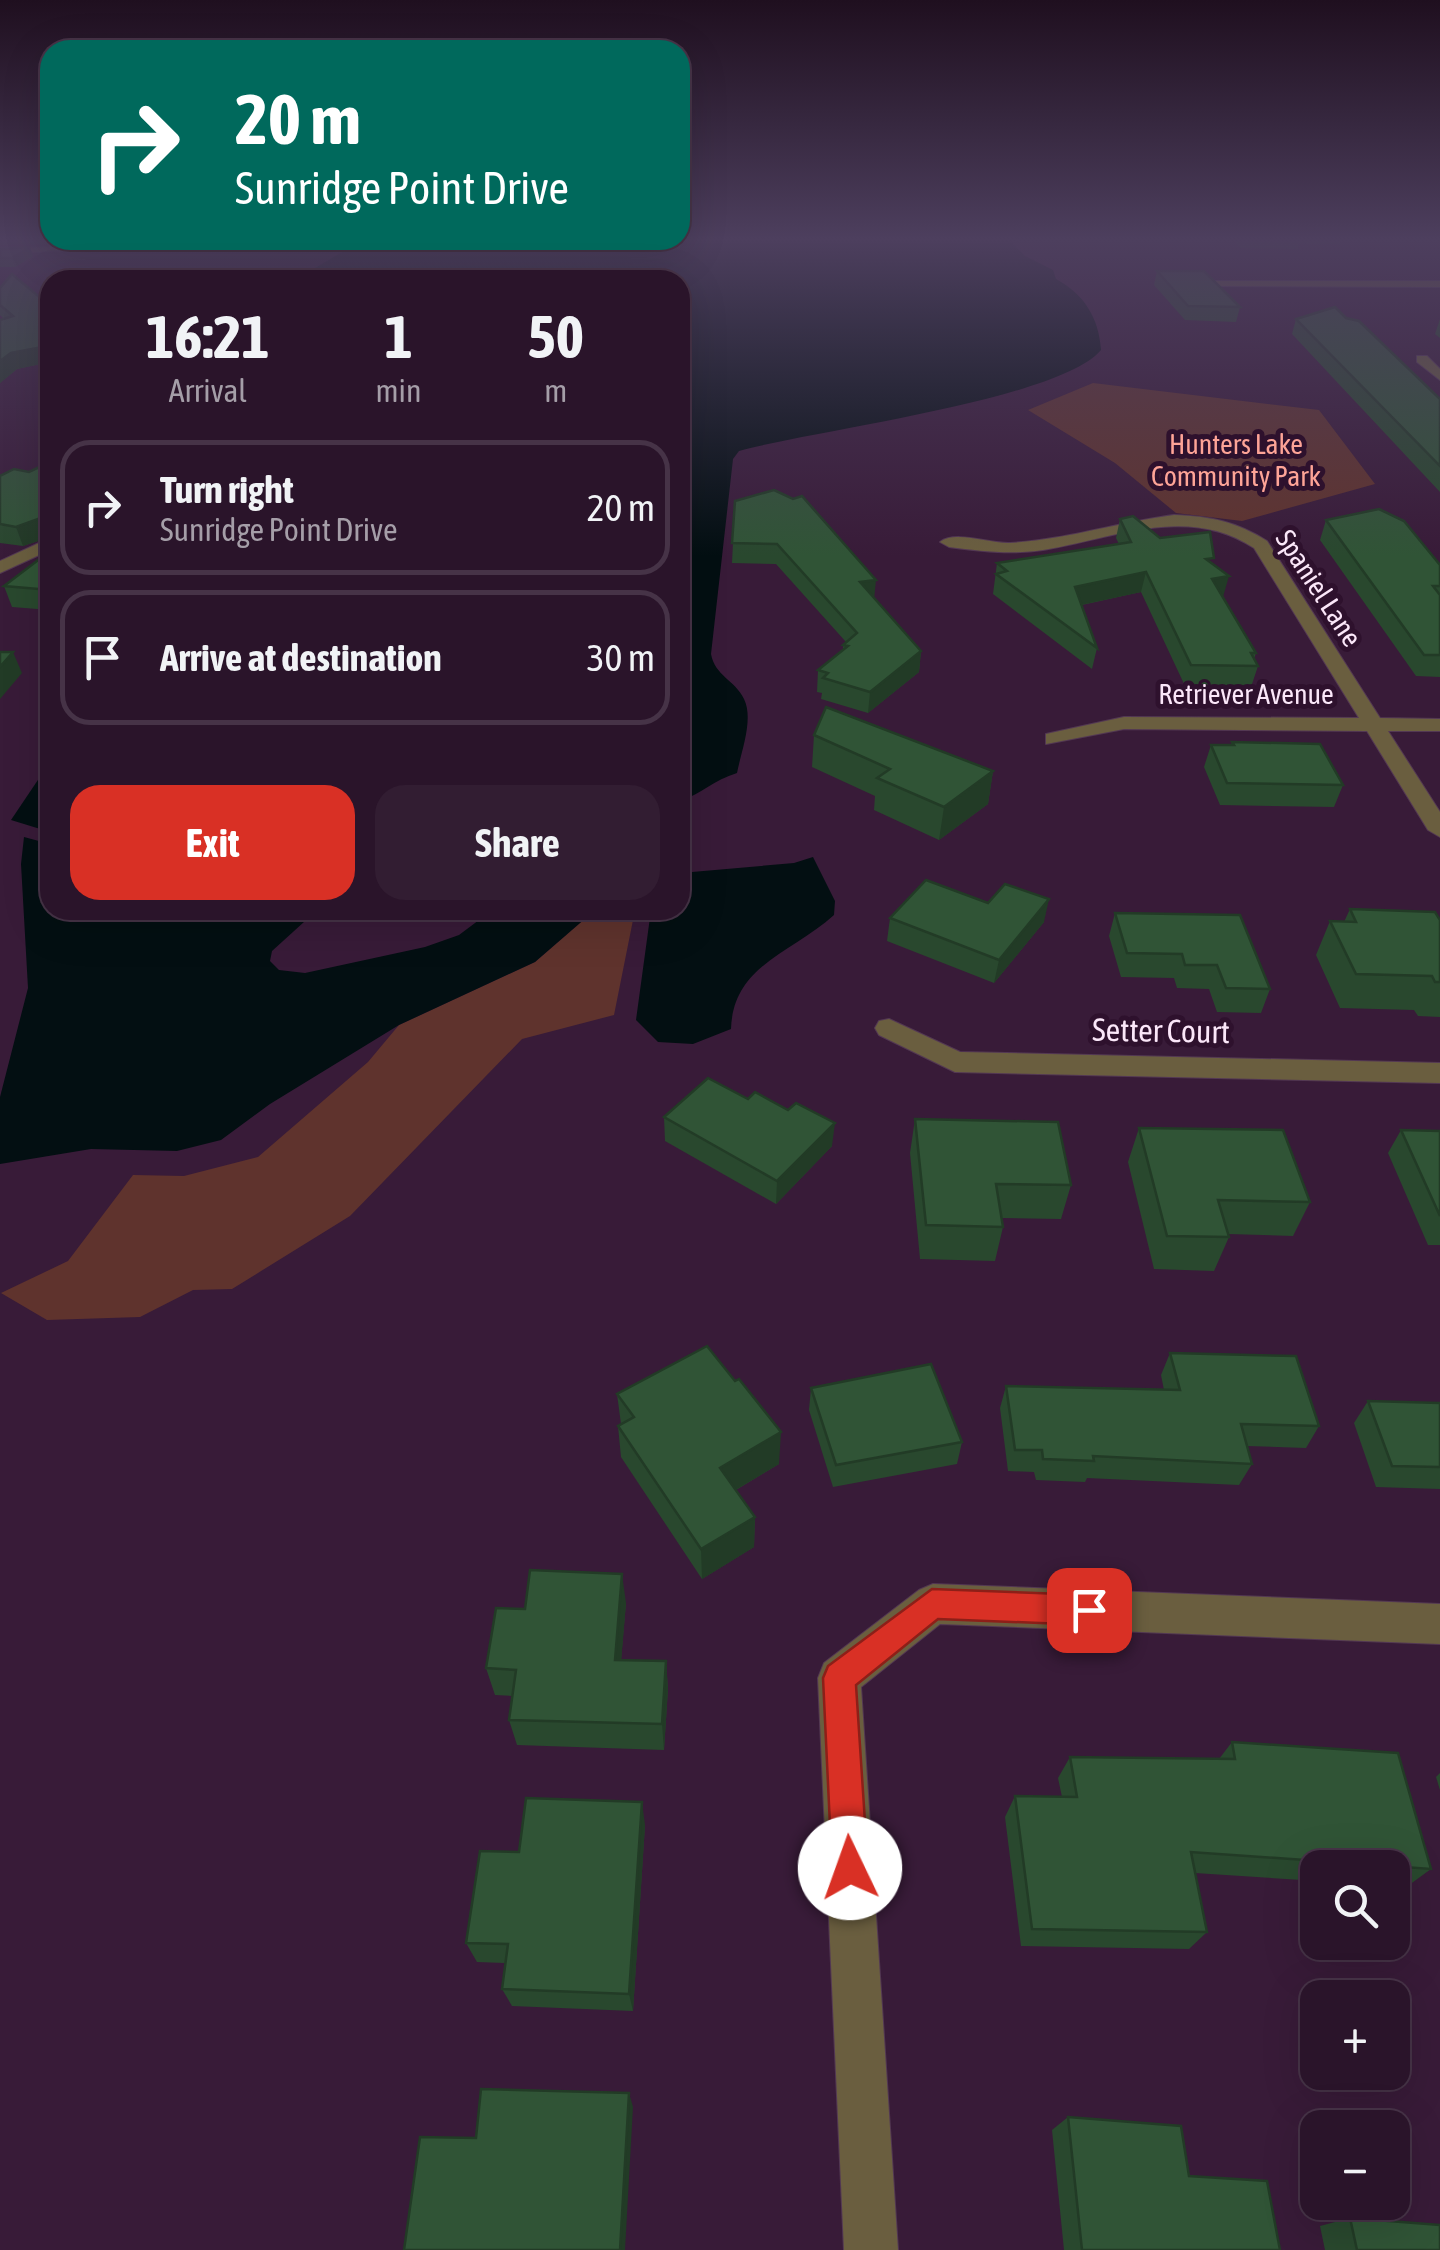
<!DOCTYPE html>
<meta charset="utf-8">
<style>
:root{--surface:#2a142a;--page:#321d32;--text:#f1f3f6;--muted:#a59ea8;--line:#463347;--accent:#d93025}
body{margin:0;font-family:"Asap Condensed",sans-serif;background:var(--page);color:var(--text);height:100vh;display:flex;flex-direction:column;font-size:38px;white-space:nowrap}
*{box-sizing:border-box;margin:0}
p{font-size:32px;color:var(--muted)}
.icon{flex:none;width:55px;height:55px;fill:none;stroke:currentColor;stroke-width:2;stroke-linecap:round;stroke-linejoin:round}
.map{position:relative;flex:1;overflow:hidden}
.panel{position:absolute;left:40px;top:270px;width:650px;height:650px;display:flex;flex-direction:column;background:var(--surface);border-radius:30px;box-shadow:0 10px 40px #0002,0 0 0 2px var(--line)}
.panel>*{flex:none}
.banner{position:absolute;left:40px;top:40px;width:650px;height:210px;border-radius:30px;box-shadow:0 10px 40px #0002,0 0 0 2px var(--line);background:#00695c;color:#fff;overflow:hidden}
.controls{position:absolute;left:1300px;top:1850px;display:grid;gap:20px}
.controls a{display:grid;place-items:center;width:110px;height:110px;border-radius:20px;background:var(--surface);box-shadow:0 10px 40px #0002,0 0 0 2px var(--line);font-size:50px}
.pin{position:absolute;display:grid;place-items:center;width:85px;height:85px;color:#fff;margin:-42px;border-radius:20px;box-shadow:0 5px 15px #0006}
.me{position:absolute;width:110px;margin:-55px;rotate:357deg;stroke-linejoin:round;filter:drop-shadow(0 0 8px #0008)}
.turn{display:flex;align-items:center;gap:35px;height:210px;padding:0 30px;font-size:45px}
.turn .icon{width:130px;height:130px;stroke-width:2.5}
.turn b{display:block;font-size:70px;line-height:85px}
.eta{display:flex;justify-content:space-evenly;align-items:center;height:170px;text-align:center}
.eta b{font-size:60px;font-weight:700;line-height:70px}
.primary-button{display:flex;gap:20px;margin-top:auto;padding:20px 30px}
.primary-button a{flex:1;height:115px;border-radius:30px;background:var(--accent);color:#fff;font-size:40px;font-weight:700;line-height:115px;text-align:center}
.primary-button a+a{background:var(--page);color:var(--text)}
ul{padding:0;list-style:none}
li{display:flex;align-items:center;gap:30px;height:135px;margin:0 20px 15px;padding:0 10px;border:5px solid var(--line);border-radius:30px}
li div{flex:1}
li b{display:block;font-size:38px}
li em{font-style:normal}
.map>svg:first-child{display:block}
</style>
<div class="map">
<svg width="1440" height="2250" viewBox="0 0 1440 2250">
<rect width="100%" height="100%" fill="#381b38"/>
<g fill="#5f332d">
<polygon points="1093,383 1319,410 1375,484 1242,521 1176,513 1115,463 1028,410"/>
<polygon points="595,910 635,910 614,1015 522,1039 350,1216 232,1289 193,1290 140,1317 47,1320 1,1293 68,1261 133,1175 184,1176 258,1157 368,1062 399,1025 535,962"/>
</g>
<g fill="#030f12">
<path d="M361,241h649l15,15 28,14 3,9c28,15 43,39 45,71 -42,50 -287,80 -362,101l-6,8 -22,195c4,22 24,26 33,45 10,20 -3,53 -7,74 -23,7 -36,21 -57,28v-521h-371l6,-12z"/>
<polygon points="50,762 50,832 11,820"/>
<polygon points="24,837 50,844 50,910 315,912 272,951 270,961 279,970 305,973 425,947 459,935 487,914 595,910 535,962 399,1025 270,1104 221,1140 177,1151 91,1149 0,1164 0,1097 28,988 21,864"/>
<path d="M813,857l22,44 -1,14c-42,38 -101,50 -103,114l-38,15 -35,-2 -22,-22 15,-110h29v-34l12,-4 102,-9z"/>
</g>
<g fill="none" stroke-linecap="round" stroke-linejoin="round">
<defs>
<polygon id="lane" points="149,242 214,250 58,250 62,247"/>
<g id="street">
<polygon points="0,248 62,247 67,250 0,254"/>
<polygon points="1202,281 1440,281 1440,287 1206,286"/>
<polygon points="1417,356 1427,356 1440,369 1440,380 1417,362"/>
<path d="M1174,515c36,1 63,7 93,26l113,177 60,1v12h-52l52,81v25l-12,-7 -61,-99 -243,-2 -78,15v-10l78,-17 235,1 -105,-170c-66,-44 -139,-10 -211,2 -33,5 -62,1 -94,-3l-9,-5c16,-12 50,2 70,1 55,-3 109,-21 164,-28z"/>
<polygon points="50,538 50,550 0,573 0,561"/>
<polygon points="889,1019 960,1052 1440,1063 1440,1083 955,1072 879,1035 875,1028 879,1021"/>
<polygon points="933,1584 1440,1604 1440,1644 940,1624 861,1687 898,2250 844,2250 818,1678 824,1663 919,1590"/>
</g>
</defs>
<use href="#lane" stroke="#533853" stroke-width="3"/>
<use href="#street" stroke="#533853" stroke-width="2"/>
<use href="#lane" fill="#6a5e3f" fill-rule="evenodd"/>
<use href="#street" fill="#6a5e3f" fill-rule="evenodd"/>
</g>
<g fill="#29482e">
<polygon points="0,241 57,241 52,243 0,245"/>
<polygon points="1234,241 1341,241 1340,244 1299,243 1298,249 1241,248"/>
<polygon points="30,247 33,256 15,267 0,267 0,249"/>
<polygon points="1157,271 1240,307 1236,322 1185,320 1154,285"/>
<polygon points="0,288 50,306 50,362 17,369 0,383 0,320 4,319 0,315"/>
<polygon points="1346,318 1440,399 1440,492 1292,334 1296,319"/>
<polygon points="1440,319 1440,338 1435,334"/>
<polygon points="50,462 50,545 47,538 23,546 0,543 0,476 29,472"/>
<polygon points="735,501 874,598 921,651 919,672 868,713 821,699 822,693 817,692 818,670 843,650 843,645 846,642 776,564 732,563"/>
<polygon points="1120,519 1213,564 1223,597 1256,653 1254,659 1258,666 1251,687 1185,686 1141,592 1082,605 1097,648 1092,669 993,594 997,563 1119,544 1116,538"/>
<polygon points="1326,520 1440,565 1440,677 1416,676 1320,540"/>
<polygon points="50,551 50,610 12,607 4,586"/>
<polygon points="814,735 993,771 988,804 939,840 874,810 875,796 812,767"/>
<polygon points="1232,742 1343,785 1334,807 1220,805 1204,767 1211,745 1231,745"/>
<polygon points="1350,909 1440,920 1440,1017 1418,1016 1414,1010 1340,1008 1316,955 1330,921 1344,922"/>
<polygon points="1115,913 1270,989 1261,1013 1217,1012 1209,989 1177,988 1174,978 1121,977 1109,936"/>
<polygon points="890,918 1044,922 994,983 887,941"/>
<polygon points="748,1099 788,1110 832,1146 776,1204 665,1141 664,1117"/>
<polygon points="915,1119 1071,1185 1061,1219 1002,1218 1003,1227 995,1261 920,1259 910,1153"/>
<polygon points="1139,1128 1310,1202 1293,1236 1228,1234 1229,1237 1214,1271 1154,1269 1128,1162"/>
<polygon points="1401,1130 1440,1131 1440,1245 1428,1245 1388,1153"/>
<polygon points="1170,1353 1319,1426 1306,1448 1247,1446 1252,1464 1239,1485 1087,1478 1085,1482 1036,1480 1034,1472 1008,1471 1000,1408 1006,1386 1164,1390 1161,1375"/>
<polygon points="811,1388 962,1442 957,1464 833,1487 809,1410"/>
<polygon points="617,1394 779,1464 736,1490 755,1517 754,1547 702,1579 621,1457 618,1426 621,1424"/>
<polygon points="1368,1401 1440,1403 1440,1489 1376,1487 1354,1423"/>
<polygon points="626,1603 621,1660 666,1661 668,1689 664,1750 517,1745 509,1720 513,1696 495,1695 486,1668 525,1609"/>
<polygon points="1232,1742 1431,1869 1405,1888 1392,1887 1392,1868 1318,1868 1318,1881 1195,1873 1207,1932 1189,1949 1021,1946 1005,1817 1015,1796 1062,1797 1058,1778 1070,1757 1219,1759"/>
<polygon points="1440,1773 1440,1790 1436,1777"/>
<polygon points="645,1825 633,2011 512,2006 502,1989 505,1963 477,1962 466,1943 519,1852"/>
<polygon points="1068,2117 1189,2176 1280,2250 1064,2250 1052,2130"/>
<polygon points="1350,2218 1440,2250 1325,2250 1320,2226"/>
</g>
<g fill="#223b26">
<polygon points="30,247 33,256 15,267 12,258"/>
<polygon points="47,346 50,362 17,369 0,383 0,361 11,353"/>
<polygon points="46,516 45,532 47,538 23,546 16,527"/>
<polygon points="1146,572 1141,592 1071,607 1075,587"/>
<polygon points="1229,576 1223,597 1212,579"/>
<polygon points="876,580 874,600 860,582"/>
<polygon points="921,651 919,672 868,713 870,692"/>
<polygon points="13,652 22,673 0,699 0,667"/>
<polygon points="993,771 988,804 939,840 944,807"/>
<polygon points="1049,899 1044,922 994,983 999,960"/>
<polygon points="835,1123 832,1146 776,1204 777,1181"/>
<polygon points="781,1432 779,1464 720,1499 720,1468"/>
<polygon points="755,1517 754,1547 702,1579 701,1549"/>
<polygon points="622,1574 626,1603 619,1687 615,1660"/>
<polygon points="666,1661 668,1689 664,1750 662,1724"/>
<polygon points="642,1802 645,1825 633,2011 629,1994"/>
<polygon points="629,2093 633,2107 625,2250 620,2250"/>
</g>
<g fill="#305436" stroke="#223b26" stroke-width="2.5">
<polygon points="30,247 12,258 0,258 0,249"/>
<polygon points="1157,271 1204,271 1240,307 1188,306"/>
<polygon points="12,274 50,306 50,349 47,346 11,353 0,361 0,320 13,316 0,305 0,288"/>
<polygon points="1335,307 1346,318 1359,321 1440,399 1440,466 1296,319"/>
<polygon points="50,462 50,533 45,532 46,516 16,527 0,524 0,476 14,469 29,472"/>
<polygon points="774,490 793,499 802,496 876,580 860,582 921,651 870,692 823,678 828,673 818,670 848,646 843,645 857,633 777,544 732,543 735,501"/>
<polygon points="1379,509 1404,521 1440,565 1440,586 1433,586 1440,595 1440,655 1424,655 1326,520"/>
<polygon points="1133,516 1160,538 1210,532 1214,558 1206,559 1229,576 1212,579 1256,653 1251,653 1258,666 1191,665 1146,572 1075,587 1097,648 996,574 1007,571 997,563 1131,542 1120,519"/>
<polygon points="50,551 50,590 4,586"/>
<polygon points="0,652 13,652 0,667"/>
<polygon points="826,707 993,771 944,807 877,778 890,769 814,735"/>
<polygon points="1232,742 1320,744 1343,785 1227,783 1211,745 1234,745"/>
<polygon points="926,880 988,903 1005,884 1049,899 999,960 890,918"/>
<polygon points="1350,909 1435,912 1440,920 1440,982 1435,982 1432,976 1356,974 1330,921 1356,922"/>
<polygon points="1115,913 1240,915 1270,989 1226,988 1217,965 1185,965 1182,954 1127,953"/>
<polygon points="708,1078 748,1099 755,1092 788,1110 796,1103 835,1123 777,1181 664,1117"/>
<polygon points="915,1119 1058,1122 1071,1185 996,1184 1003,1227 926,1225"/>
<polygon points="1139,1128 1283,1130 1310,1202 1218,1200 1229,1237 1167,1236"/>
<polygon points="1401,1130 1440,1131 1440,1216"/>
<polygon points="707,1346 735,1381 739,1379 781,1432 720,1468 755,1517 701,1549 618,1426 634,1417 617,1394"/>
<polygon points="1170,1353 1296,1356 1319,1426 1241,1424 1252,1464 1093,1456 1094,1461 1043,1459 1042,1450 1015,1450 1006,1386 1180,1390"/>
<polygon points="931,1364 962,1442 836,1465 811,1388"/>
<polygon points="1368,1401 1440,1403 1440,1467 1392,1466"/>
<polygon points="530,1570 622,1574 615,1660 666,1661 662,1724 509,1720 516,1670 486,1668 496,1608 525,1609"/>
<polygon points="1232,1742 1398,1753 1431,1869 1191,1852 1207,1932 1032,1929 1015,1796 1077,1797 1070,1757 1235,1759"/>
<polygon points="526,1798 642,1802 629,1994 502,1989 508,1944 466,1943 480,1851 519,1852"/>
<polygon points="481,2089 629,2093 620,2250 404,2250 420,2137 476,2138"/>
<polygon points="1068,2117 1181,2126 1189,2176 1267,2181 1280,2250 1082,2250"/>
<polygon points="1350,2218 1440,2225 1440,2250 1357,2250"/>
</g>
<linearGradient id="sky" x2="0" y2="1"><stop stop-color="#1f0f1f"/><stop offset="0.43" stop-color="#4d3f5e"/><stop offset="1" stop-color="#4d3f5e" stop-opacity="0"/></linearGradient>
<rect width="1440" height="556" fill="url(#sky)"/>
<polygon fill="#d93025" stroke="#8d1f18" stroke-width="2.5" points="932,1589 1089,1595 1100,1600 1104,1610 1100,1621 1089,1625 938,1619 856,1685 868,1868 862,1881 850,1886 838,1881 832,1868 823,1678 828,1666"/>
<g text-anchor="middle" stroke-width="10" stroke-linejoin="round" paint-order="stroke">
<g font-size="28" fill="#fea497" stroke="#2e112d">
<text x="1236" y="454">Hunters Lake<tspan x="1236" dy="32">Community Park</tspan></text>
</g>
<g font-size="28" fill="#fbe7f9" stroke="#2e112d">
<text transform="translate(1319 588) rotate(57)" y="10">Spaniel Lane</text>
<text x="1246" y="704">Retriever Avenue</text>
</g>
<g font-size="32" fill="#fbe7f9" stroke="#2e112d">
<text transform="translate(1161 1031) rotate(1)" y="11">Setter Court</text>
</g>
</g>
</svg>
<div class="controls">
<a><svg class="icon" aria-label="search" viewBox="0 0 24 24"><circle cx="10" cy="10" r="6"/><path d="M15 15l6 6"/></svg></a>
<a>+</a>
<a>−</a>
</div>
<div class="pin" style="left:1089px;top:1610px;background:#d93025"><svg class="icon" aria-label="arrive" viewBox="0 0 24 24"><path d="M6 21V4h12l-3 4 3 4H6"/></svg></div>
<svg class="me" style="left:850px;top:1868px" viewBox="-20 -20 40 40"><circle r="19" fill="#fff"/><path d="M0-13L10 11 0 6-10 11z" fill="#d93025"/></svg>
<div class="banner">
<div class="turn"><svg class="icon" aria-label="right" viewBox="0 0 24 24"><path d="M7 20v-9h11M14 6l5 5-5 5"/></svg><div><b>20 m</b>Sunridge Point Drive</div></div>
</div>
<section class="panel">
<div class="eta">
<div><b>16:21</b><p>Arrival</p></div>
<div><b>1</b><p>min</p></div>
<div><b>50</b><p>m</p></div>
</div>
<ul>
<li><svg class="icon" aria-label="right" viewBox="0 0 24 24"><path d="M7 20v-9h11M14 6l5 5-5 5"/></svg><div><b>Turn right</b><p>Sunridge Point Drive</p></div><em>20 m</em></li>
<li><svg class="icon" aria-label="arrive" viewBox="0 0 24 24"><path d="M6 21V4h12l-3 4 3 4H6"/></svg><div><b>Arrive at destination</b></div><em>30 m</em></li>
</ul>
<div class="primary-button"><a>Exit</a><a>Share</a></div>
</section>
</div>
